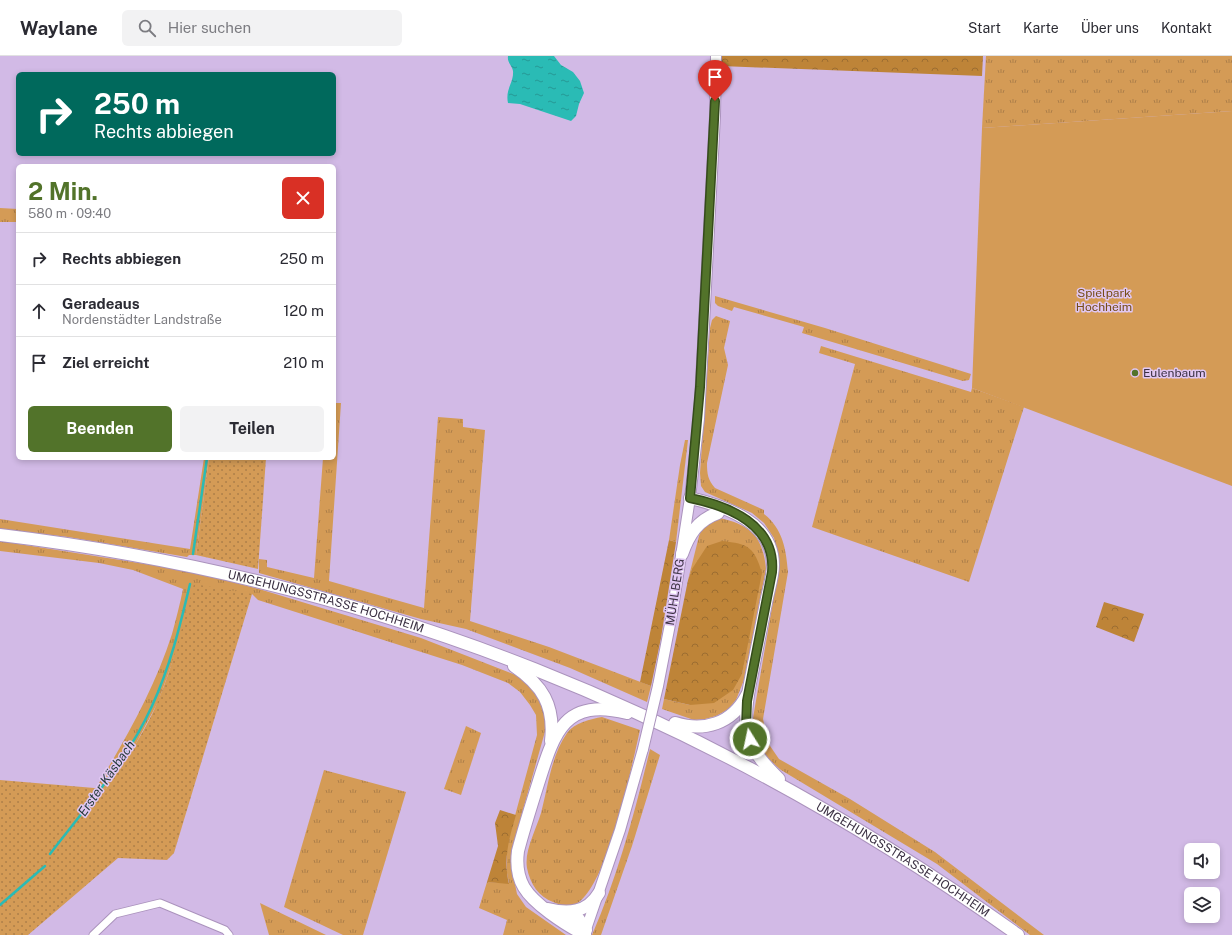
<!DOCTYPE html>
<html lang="de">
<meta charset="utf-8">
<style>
:root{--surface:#fff;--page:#f2f2f3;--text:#2b2b33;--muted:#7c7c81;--line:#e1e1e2;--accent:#52732a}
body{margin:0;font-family:"Public Sans",sans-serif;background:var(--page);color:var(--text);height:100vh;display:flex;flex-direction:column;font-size:15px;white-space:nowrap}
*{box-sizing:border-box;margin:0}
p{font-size:13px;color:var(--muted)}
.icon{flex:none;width:22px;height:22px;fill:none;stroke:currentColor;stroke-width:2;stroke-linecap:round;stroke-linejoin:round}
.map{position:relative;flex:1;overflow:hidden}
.side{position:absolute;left:16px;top:108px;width:320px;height:296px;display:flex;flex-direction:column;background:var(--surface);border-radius:6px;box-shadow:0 2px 6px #0003}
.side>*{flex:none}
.guide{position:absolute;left:16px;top:16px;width:320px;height:84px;border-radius:6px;box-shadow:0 2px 6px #0003;background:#00695c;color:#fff;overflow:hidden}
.controls{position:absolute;left:1184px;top:787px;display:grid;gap:8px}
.controls a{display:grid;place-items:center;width:36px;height:36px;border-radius:6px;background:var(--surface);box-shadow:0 2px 6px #0003;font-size:20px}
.pin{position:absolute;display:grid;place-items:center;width:34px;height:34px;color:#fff;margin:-41px -17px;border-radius:50% 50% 50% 0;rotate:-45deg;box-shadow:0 0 4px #0007}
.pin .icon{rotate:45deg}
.me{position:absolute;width:44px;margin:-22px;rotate:350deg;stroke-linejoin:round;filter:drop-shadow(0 0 3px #0008)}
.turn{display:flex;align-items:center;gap:14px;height:84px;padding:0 12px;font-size:18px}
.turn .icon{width:52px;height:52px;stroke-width:2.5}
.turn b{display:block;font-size:28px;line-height:34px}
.round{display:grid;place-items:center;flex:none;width:42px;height:42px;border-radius:6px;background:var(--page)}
.summary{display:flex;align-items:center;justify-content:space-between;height:68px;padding:0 12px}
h1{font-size:24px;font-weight:700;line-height:30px;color:var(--accent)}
.cta{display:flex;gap:8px;margin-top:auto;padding:8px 12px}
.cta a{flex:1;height:46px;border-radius:6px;background:var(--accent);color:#fff;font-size:16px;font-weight:700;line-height:46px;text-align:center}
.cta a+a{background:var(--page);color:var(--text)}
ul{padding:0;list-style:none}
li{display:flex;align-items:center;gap:12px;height:52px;padding:0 12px;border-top:1px solid var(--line)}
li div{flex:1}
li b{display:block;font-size:15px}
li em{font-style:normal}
header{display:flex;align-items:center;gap:24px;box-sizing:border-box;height:56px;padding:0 20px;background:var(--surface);border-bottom:1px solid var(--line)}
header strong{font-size:19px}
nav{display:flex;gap:22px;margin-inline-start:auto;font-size:14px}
.search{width:280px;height:36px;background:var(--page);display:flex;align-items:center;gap:10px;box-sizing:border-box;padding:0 14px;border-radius:6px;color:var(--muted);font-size:15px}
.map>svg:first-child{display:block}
</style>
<header>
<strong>Waylane</strong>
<div class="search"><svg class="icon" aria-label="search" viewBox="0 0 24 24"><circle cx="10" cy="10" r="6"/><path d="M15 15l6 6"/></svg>Hier suchen</div>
<nav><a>Start</a><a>Karte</a><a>Über uns</a><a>Kontakt</a></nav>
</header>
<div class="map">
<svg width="1232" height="879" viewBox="0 0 1232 879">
<defs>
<pattern id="grass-tufts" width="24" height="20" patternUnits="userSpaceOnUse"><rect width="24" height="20" fill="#d49b56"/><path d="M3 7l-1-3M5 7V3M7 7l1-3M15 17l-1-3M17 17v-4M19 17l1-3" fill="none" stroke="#ad7f49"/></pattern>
<pattern id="forest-crowns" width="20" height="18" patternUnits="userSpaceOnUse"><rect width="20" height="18" fill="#be8438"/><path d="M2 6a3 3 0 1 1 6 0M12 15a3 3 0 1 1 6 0" fill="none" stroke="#9c6d31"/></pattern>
<pattern id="garden-dots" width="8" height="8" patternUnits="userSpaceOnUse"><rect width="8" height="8" fill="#d49b56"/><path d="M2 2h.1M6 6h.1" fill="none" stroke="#ad7f49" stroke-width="1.8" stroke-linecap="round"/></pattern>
<pattern id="water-ripples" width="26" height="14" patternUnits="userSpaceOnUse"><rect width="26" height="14" fill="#2abbb5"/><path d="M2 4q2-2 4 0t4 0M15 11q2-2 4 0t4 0" fill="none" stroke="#259995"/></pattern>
</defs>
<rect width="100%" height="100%" fill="#d2bae6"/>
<g fill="url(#grass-tufts)">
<polygon points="986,0 1232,0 1232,55 982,72"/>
<polygon points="0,152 18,153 18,166 0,166"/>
<polygon points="715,240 825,272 971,318 969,324 963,325 802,277 804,271 734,251 732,255 718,250 715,247"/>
<path d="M716,260l14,5 -6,27 4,17 -21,98c0,11 1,17 8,25l49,22v4c19,15 22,35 24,58l-25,147 5,24 11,16 71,40 85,53 109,83h-14l-93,-71 -156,-94c-19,-16 -25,-26 -28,-52l24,-140v-27l-3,-13 -10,-15 -12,-10 -47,-21 -4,-6 -1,-13 10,-145 2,-8z"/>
<polygon points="821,290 971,336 972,332 1024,351 969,526 812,471 855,308 819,297"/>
<polygon points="334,347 341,347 329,525 424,552 438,361 463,363 463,371 485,374 470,565 549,591 651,630 647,646 570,612 466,573 421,563 259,517 259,503 267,504 267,511 314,522 323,402 334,402"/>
<polygon points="685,384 688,384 676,486 669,484 680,409"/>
<polygon points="204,402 209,402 196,499 189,499 187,501 68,481 0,473 0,463 190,493"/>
<path d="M720,462c31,7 43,19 46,51l-22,111 -8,20 -9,10 -11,6 -11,3 -11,1 -32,-11 2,-10 26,6 52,-31 3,-19 -53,-86 -4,11 11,-44 5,-12z"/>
<path d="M0,485l196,31 63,17 162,49 100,39 19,20 4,14 2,17 -34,121 -1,15 6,30 9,13 40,28h-63l4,-15 -28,-12 8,-26 22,1 -2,-10v-28l30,-110 -1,-20 -6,-10 -10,-13 -12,-9 -46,-18 -204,-65 -6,-6 -75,55 -19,53 -24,45 -28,42 -10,-1c29,-48 59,-100 76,-154 4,-15 8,-30 11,-45l-50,-19 -34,-7 -99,-12z"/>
<path d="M602,661l38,13c-9,39 -31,149 -61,172 -8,6 -17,4 -26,0 -14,-5 -23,-18 -26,-34 -3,-17 9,-38 14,-55 7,-26 10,-57 26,-80 7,-10 24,-14 35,-16z"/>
<polygon points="466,670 481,677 461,739 444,733"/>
<path d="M650,693l10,6 -28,91 -31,89h-9c26,-60 43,-123 58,-186z"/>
<polygon points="324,714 406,736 363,879 343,879 284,851"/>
<polygon points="260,847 326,879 269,879"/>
</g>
<g fill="url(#forest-crowns)">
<polygon points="721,0 983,0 982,20 721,10"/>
<polygon points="669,484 676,486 661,582 651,630 640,626"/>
<path d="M722,485c27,3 32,6 40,32l-20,101 -9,16 -19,13 -24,2 -26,-6 24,-119 4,-11 15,-23z"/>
<polygon points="1104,546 1144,558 1134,586 1096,571"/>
<path d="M500,754l16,5c-7,24 -13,43 -7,69l-22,-2 11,-36 -3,-23z"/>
</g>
<polygon fill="#d49b56" points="1232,55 1232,430 972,332 982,72"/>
<g fill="url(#garden-dots)">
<polygon points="209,402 266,402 258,513 196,499"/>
<path d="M194,528l58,10 -78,259 -7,7 -49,-2 -90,77h-28v-155l106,9c19,-28 39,-57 52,-88 16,-38 25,-78 36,-117z"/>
</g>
<path fill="url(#water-ripples)" d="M508,0h46l7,9 12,7 7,9 4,12 -5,11 -3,12 -5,5 -51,-17 -12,-1c-3,-14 6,-20 5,-32 -1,-6 -6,-8 -5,-15z"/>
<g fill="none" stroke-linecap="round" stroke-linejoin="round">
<g stroke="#2abbb5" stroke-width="2.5">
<polyline points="193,498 207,402"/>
<path d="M50,798c36,-47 77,-93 102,-148 18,-39 28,-80 38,-122"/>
<polyline points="0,849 45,810"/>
</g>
<defs>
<polyline id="street" points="93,879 115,858 160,847 225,874 229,879"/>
<g id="secondary">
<polyline points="658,630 672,558 690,442 699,363 715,60 716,0"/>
<polyline points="584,879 620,774 643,693"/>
</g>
<g id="primary">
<path d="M690,442c35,8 83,24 83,67 0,12 -5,26 -7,38 -5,25 -10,50 -15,75 -4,20 -8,42 -1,62 6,16 17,27 29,39"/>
<path id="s1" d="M0,479c376,45 711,180 1018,400"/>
<path d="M682,498c7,-20 16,-34 36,-41"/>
<path d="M514,610c28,19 41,39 37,75"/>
<path d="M675,667c29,9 57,1 72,-28"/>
<path d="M548,853c20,5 39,4 51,-16"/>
<polyline points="564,857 578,862 586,874"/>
<path d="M585,878c-13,-5 -24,-13 -35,-21 -23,-17 -36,-31 -32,-62 6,-23 13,-45 20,-67 16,-51 26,-87 89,-71"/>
</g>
</defs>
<use href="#street" stroke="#ab93bd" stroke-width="9"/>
<use href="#secondary" stroke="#ab93bd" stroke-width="12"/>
<use href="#primary" stroke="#ab93bd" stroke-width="14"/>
<use href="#street" stroke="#fff" stroke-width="7"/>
<use href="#secondary" stroke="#fff" stroke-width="10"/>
<use href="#primary" stroke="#fff" stroke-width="12"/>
<defs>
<polyline id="secondary-bridge" points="643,693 658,630"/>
</defs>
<use href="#secondary-bridge" stroke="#ab93bd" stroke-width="12" stroke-linecap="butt"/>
<use href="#secondary-bridge" stroke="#fff" stroke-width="10"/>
</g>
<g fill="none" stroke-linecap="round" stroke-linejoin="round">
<defs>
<path id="route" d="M715,45l-15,286 -10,111c39,8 86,27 82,74l-25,129 -1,26 4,12"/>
</defs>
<use href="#route" stroke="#354b1b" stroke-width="10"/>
<use href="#route" stroke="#52732a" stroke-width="7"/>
</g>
<circle fill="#52732a" stroke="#e0c7f3" stroke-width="1.5" cx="1135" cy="317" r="4"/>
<g text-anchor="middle" stroke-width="3" stroke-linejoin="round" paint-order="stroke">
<g font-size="12" fill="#764d16" stroke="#e0c7f3">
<text x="1104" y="241">Spielpark<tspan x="1104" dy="14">Hochheim</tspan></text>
</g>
<g font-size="12" fill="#3c3244" stroke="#e0c7f3" text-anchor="start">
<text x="1143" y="321">Eulenbaum</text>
</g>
<g font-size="12" fill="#3c3244" stroke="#e0c7f3">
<text transform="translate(675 536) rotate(-81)" y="4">MÜHLBERG</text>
<text dy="4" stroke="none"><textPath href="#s1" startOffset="333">UMGEHUNGSSTRASSE HOCHHEIM</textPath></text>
<text dy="4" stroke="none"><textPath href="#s1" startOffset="968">UMGEHUNGSSTRASSE HOCHHEIM</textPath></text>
</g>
<g font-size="13" font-style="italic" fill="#1f3634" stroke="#e0c7f3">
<text transform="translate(106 722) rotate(-55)" y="5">Erster Käsbach</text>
</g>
</g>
</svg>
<div class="controls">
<a><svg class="icon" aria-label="sound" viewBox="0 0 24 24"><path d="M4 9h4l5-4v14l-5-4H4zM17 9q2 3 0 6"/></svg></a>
<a><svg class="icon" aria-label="layers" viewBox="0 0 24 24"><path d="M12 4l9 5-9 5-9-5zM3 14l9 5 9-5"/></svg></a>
</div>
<div class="pin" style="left:715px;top:45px;background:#d93025"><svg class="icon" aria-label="arrive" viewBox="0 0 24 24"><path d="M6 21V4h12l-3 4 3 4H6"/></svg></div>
<svg class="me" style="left:750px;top:683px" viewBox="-20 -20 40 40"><circle r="17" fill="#52732a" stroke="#fff" stroke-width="3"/><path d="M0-11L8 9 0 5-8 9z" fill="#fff"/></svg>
<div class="guide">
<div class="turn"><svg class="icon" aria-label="right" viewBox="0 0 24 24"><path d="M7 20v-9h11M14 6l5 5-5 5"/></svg><div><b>250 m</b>Rechts abbiegen</div></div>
</div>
<section class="side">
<div class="summary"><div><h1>2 Min.</h1><p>580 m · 09:40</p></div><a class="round" style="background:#d93025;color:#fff"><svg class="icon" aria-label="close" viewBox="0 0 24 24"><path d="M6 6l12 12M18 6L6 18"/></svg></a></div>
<ul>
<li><svg class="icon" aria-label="right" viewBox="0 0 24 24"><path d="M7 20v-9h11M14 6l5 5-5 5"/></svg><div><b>Rechts abbiegen</b></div><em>250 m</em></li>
<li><svg class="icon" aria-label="ahead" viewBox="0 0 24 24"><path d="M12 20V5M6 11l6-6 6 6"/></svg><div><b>Geradeaus</b><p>Nordenstädter Landstraße</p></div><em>120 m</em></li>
<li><svg class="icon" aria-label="arrive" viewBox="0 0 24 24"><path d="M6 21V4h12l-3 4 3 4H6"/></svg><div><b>Ziel erreicht</b></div><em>210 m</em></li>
</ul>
<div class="cta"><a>Beenden</a><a>Teilen</a></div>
</section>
</div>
